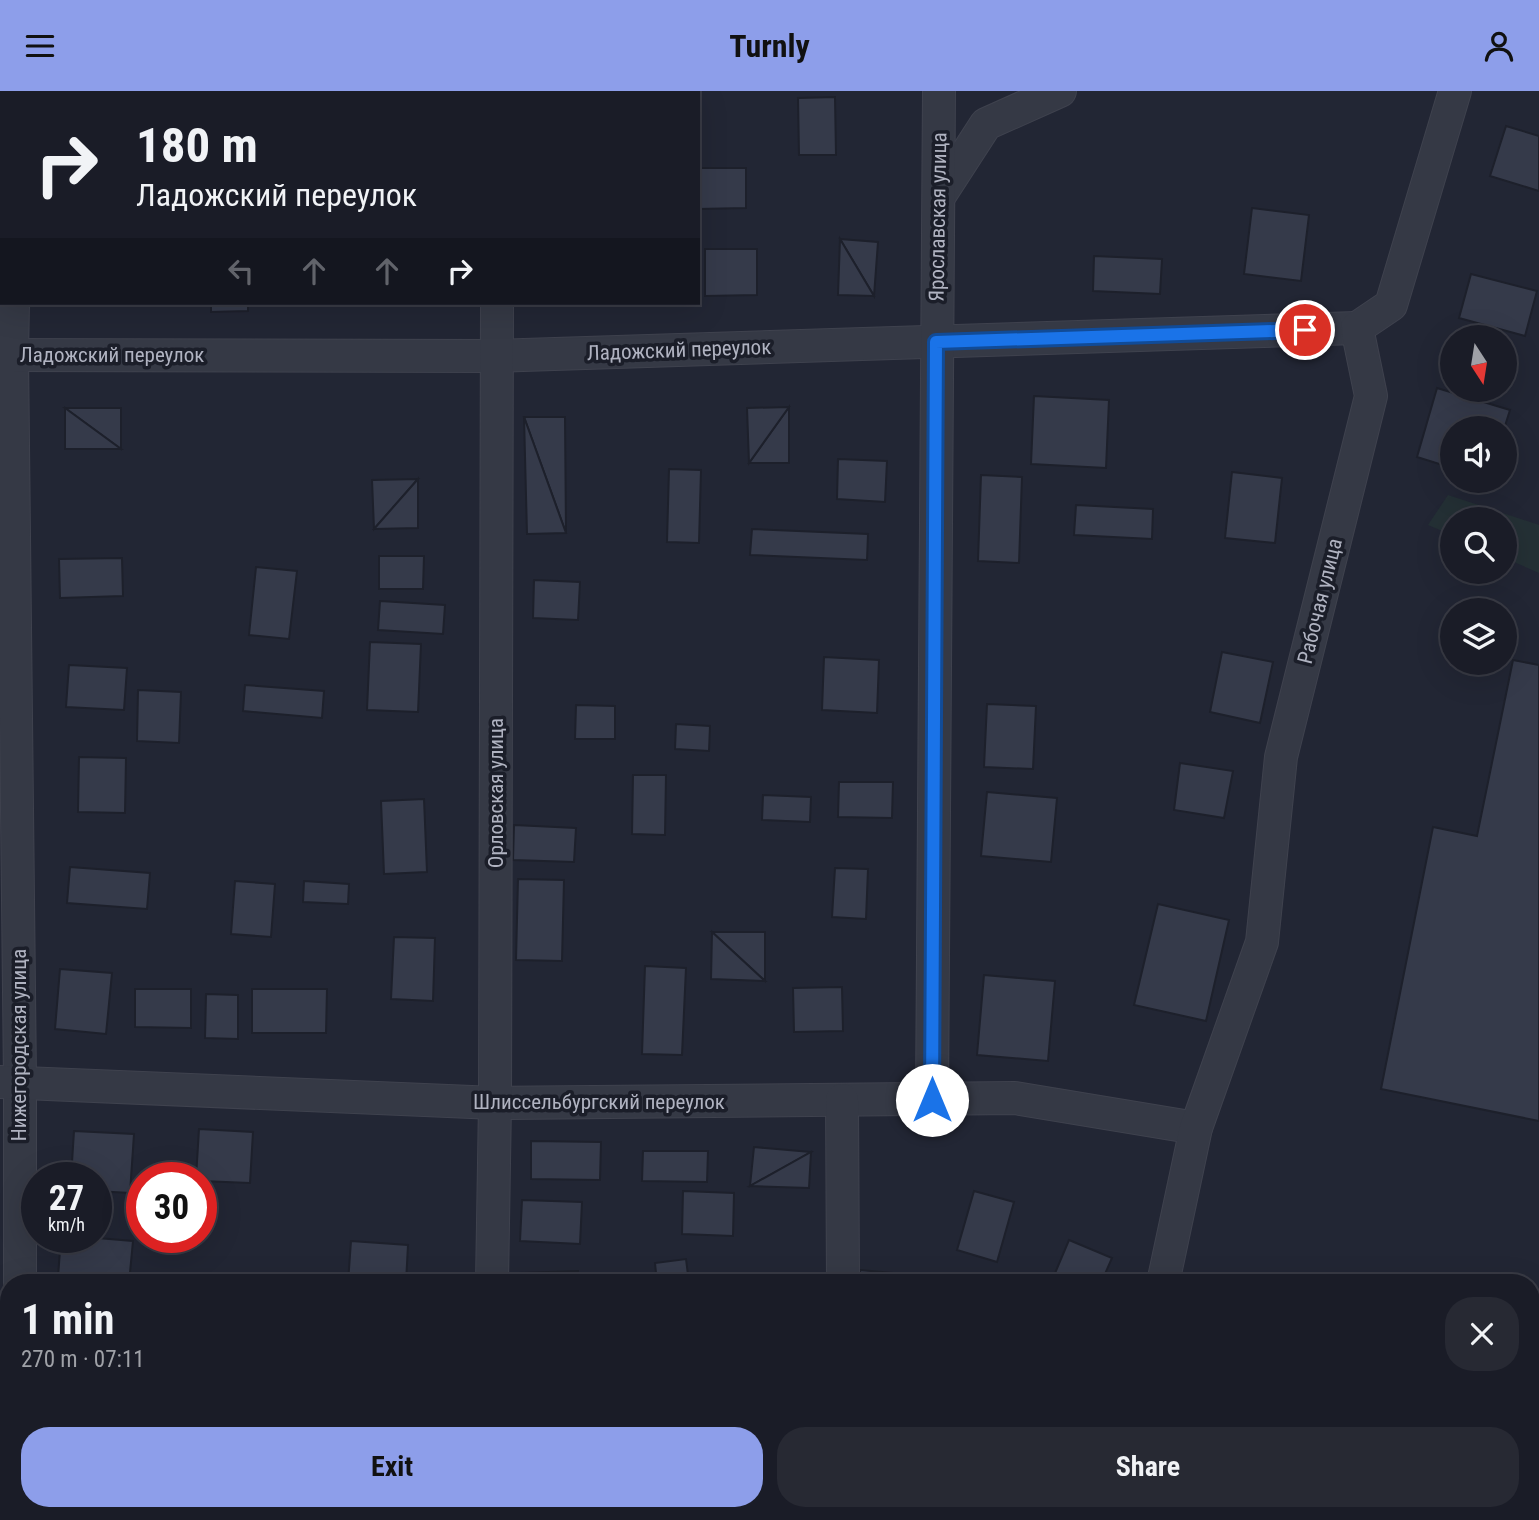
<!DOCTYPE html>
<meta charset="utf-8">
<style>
:root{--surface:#1a1c27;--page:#272933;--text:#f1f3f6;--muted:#9fa1a7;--line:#383a44;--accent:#8d9eea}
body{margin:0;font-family:"Roboto Condensed",sans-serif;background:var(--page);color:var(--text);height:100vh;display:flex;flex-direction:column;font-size:26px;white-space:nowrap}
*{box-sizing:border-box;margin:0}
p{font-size:23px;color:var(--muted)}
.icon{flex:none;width:38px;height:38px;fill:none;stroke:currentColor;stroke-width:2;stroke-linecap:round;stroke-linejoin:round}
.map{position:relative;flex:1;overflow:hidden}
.drawer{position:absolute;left:0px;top:1183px;width:1540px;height:247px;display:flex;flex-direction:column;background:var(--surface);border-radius:28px 28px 0 0;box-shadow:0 7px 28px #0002,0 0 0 2px var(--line)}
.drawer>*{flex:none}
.hud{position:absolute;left:0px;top:0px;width:700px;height:214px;box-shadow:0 7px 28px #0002,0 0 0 2px var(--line);background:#1a1c27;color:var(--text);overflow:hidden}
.needle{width:46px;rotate:168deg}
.tools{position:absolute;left:1440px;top:234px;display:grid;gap:14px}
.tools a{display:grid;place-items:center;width:77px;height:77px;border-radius:50%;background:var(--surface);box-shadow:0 7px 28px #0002,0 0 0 2px var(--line);font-size:35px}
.speed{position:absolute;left:21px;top:1071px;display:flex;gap:14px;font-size:35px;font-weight:700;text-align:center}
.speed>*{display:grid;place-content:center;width:91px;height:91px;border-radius:50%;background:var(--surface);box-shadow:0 7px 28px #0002,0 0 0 2px var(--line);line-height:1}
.speed small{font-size:18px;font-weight:400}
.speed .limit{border:10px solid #d22;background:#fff;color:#111}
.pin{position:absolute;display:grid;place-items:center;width:60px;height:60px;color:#fff;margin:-30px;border:4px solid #fff;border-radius:50%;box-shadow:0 2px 7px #0007}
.me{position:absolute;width:77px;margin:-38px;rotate:0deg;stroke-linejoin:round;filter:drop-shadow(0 0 5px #0008)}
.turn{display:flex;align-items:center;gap:24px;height:147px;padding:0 21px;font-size:32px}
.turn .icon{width:91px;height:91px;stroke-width:2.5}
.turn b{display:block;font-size:49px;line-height:60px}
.lanes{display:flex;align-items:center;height:66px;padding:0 21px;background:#0003;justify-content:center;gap:35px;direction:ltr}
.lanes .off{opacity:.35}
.round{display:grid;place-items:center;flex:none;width:74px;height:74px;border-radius:28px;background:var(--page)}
.headline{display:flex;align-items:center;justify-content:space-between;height:119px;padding:0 21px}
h1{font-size:42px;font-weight:700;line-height:52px}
.primary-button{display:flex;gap:14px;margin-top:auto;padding:14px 21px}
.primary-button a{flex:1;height:80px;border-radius:28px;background:var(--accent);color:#111;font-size:28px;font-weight:700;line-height:80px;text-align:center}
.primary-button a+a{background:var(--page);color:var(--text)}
header{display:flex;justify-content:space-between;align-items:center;height:91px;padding:0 21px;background:var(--accent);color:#111;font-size:32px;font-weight:700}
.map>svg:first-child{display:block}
</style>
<header><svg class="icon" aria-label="menu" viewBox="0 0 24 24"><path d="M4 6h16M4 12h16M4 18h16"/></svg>Turnly<svg class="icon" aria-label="person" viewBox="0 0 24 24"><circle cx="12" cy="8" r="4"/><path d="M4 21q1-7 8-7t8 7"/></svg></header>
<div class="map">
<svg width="1539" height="1429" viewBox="0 0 1539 1429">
<rect width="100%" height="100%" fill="#222634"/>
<polygon fill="#243035" points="1448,404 1539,434 1539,482 1505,467 1505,429 1452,429 1452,444 1428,434"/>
<g fill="#353a4a" stroke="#1d202b" stroke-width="2">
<rect x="363" y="0" width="66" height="2"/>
<polygon points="835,6 836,64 799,64 798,7"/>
<polygon points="1506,35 1539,45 1539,100 1490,85"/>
<polygon points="698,77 746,77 746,117 698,118"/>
<polygon points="1252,117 1309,124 1301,190 1244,183"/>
<polygon points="840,148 878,151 874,205"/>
<polygon points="840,148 874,205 838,204"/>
<polygon points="705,158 757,158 757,204 705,205"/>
<polygon points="1094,165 1162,168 1160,203 1093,200"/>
<polygon points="1471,183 1537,200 1525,245 1459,227"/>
<polygon points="211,212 248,212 248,220 211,221"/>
<polygon points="1437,297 1510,319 1504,338 1452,338 1452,377 1417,366"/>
<polygon points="1034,305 1109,309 1106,377 1031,373"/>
<polygon points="789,316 789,372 749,372"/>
<polygon points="789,316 749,372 747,317"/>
<polygon points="65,317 121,317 121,358"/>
<polygon points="65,317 121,358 65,358"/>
<polygon points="524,326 565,326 566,442"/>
<polygon points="524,326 566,442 527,443"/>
<polygon points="838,368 887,370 885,411 837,408"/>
<polygon points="669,378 701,379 699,452 667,451"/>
<polygon points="1232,381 1282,387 1275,452 1225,447"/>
<polygon points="981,384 1022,386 1019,472 978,470"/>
<polygon points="418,388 374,438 372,389"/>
<polygon points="418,388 418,437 374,438"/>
<polygon points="1076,414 1153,418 1152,448 1074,444"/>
<polygon points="752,438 868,443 867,469 750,464"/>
<polygon points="379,465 424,465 423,498 379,498"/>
<polygon points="122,467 123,505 60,507 59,468"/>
<polygon points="256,476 297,480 289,548 249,544"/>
<polygon points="534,489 580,491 578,529 533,527"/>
<polygon points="380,510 445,514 443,543 378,539"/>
<polygon points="370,551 421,553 418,621 367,619"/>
<polygon points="1222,561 1273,571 1260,632 1210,621"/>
<polygon points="824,566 879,569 877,622 822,619"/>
<polygon points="1513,569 1539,574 1539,1030 1381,998 1433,736 1477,745"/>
<polygon points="69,574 127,577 124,619 66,616"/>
<polygon points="245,594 324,600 322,627 243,620"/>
<polygon points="138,599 181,601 179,652 137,650"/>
<polygon points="987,613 1036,615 1033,678 984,676"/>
<polygon points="576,614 615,615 615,648 575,648"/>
<polygon points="676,633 710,635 709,660 675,658"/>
<polygon points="79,666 126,667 125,722 78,721"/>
<polygon points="1180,672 1233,680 1224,727 1174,719"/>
<polygon points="633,684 666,684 665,744 632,743"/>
<polygon points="839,691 893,691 892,727 838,726"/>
<polygon points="987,701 1057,707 1051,771 981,765"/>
<polygon points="763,704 811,706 810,731 762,729"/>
<polygon points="424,708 427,781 384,783 381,710"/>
<polygon points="514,734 576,737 574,771 513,769"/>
<polygon points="70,776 150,782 147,818 67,812"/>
<polygon points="835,777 868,778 866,828 832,826"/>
<polygon points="518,788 564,789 562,870 516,869"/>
<polygon points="235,790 275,793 271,846 231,843"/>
<polygon points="304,790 349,793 348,813 303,811"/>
<polygon points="1158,813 1229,829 1206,930 1134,914"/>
<polygon points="712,841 765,841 765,890"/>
<polygon points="712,841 765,890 711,888"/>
<polygon points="394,846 435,847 433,910 391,908"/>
<polygon points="645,875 686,877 682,964 642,963"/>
<polygon points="60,878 112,882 106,943 55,938"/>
<polygon points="984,884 1055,890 1048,970 977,964"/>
<polygon points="842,896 843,940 794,941 793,897"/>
<polygon points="135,898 191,898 191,937 135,936"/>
<polygon points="252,898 327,898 326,942 252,942"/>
<polygon points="206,903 238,904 238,948 205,947"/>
<polygon points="199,1038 253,1041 250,1092 201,1090 201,1087 196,1087"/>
<polygon points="74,1040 134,1043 130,1102 96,1100 96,1087 71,1087"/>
<polygon points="531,1050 601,1051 600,1089 531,1088"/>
<polygon points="754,1056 811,1061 750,1095"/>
<polygon points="643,1060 708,1060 707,1091 642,1090"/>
<polygon points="811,1061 809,1097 750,1095"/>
<polygon points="683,1100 734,1102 733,1145 682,1143"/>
<polygon points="974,1100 1014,1111 997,1171 957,1159"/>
<polygon points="522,1109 582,1111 580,1153 520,1150"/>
<polygon points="61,1146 85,1146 133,1150 129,1192 58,1186"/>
<polygon points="1069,1149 1112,1167 1101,1192 1064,1192 1053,1187"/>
<polygon points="351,1150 408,1154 406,1192 348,1192"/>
<polygon points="686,1168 689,1192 657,1192 655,1172"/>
<polygon points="860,1179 903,1183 902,1192 859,1192"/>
<polygon points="578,1180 578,1192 520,1192 520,1182"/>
<polygon points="49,1421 101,1421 101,1425 49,1423"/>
<polygon points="105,1421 162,1421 161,1429 105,1429"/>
<polygon points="356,1421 407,1421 406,1429 356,1429"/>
<polygon points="529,1421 564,1421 553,1429 529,1429"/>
<polygon points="564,1421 584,1421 584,1429 553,1429"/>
<polygon points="781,1421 808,1421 809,1429 781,1429"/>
</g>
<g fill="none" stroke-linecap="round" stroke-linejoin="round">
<defs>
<g id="street">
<polyline points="17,2 17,0"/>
<polyline points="500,2 500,0"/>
<polyline points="940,104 986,33 1060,0"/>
<polyline points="13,212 12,263 20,991 20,1192"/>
<polyline points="0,264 496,265 1357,237"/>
<polyline points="0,991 495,1012 1015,1007 1196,1037"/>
<polyline points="842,1009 843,1192"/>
<polyline points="932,1009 939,0"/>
<polyline points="492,1192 495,1012 497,212"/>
<polyline points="1163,1192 1196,1037 1262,851 1281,666 1371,305 1357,237 1391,214 1455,0"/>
<polyline points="19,1429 19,1421"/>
<polyline points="486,1429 487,1421"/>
<polyline points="1113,1429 1115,1421"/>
</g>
</defs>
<use href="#street" stroke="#3f424e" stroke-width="34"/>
<use href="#street" stroke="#353945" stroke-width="32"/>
</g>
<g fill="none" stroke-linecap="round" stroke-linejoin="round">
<defs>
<polyline id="route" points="932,1009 936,251 1305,239"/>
</defs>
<use href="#route" stroke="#114b97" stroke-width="18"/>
<use href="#route" stroke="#1a73e8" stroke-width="12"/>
</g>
<g text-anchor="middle" stroke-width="7" stroke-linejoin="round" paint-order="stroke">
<g font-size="21" fill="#b0b3c1" stroke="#1b1e29">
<text transform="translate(938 126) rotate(-89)" y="7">Ярославская улица</text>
<text transform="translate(679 259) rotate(-2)" y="7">Ладожский переулок</text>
<text x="112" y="271">Ладожский переулок</text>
<text transform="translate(1320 510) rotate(-76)" y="7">Рабочая улица</text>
<text transform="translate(496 702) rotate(-90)" y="7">Орловская улица</text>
<text transform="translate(19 954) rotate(-90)" y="7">Нижегородская улица</text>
<text x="599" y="1018">Шлиссельбургский переулок</text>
</g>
</g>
</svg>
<div class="tools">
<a><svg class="needle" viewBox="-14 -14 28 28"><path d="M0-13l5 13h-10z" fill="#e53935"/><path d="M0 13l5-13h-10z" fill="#9fa1a7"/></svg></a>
<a><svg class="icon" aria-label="sound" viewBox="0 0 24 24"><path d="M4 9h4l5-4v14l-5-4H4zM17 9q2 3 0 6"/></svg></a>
<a><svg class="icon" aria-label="search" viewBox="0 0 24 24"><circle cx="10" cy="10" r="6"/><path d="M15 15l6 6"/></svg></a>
<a><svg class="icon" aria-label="layers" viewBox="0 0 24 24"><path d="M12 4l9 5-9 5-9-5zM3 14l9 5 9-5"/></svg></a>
</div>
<div class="speed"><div>27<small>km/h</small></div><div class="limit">30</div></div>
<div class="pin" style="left:1305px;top:239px;background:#d93025"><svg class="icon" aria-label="arrive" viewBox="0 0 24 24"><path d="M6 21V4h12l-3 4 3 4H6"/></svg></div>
<svg class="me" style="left:932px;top:1009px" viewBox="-20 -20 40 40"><circle r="19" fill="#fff"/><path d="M0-13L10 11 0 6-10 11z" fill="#1a73e8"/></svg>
<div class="hud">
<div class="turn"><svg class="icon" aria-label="right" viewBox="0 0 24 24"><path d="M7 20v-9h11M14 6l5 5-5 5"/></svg><div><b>180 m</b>Ладожский переулок</div></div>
<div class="lanes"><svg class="icon off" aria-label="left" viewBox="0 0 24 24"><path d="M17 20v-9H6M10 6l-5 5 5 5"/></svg><svg class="icon off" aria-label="ahead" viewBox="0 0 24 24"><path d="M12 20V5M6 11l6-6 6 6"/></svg><svg class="icon off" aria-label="ahead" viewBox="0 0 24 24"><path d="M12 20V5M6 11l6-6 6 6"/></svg><svg class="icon" aria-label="right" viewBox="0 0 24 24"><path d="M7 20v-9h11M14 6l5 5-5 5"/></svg></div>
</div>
<section class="drawer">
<div class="headline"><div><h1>1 min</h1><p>270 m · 07:11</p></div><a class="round"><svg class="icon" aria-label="close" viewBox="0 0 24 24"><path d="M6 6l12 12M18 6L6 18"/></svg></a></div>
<div class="primary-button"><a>Exit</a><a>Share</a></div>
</section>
</div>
